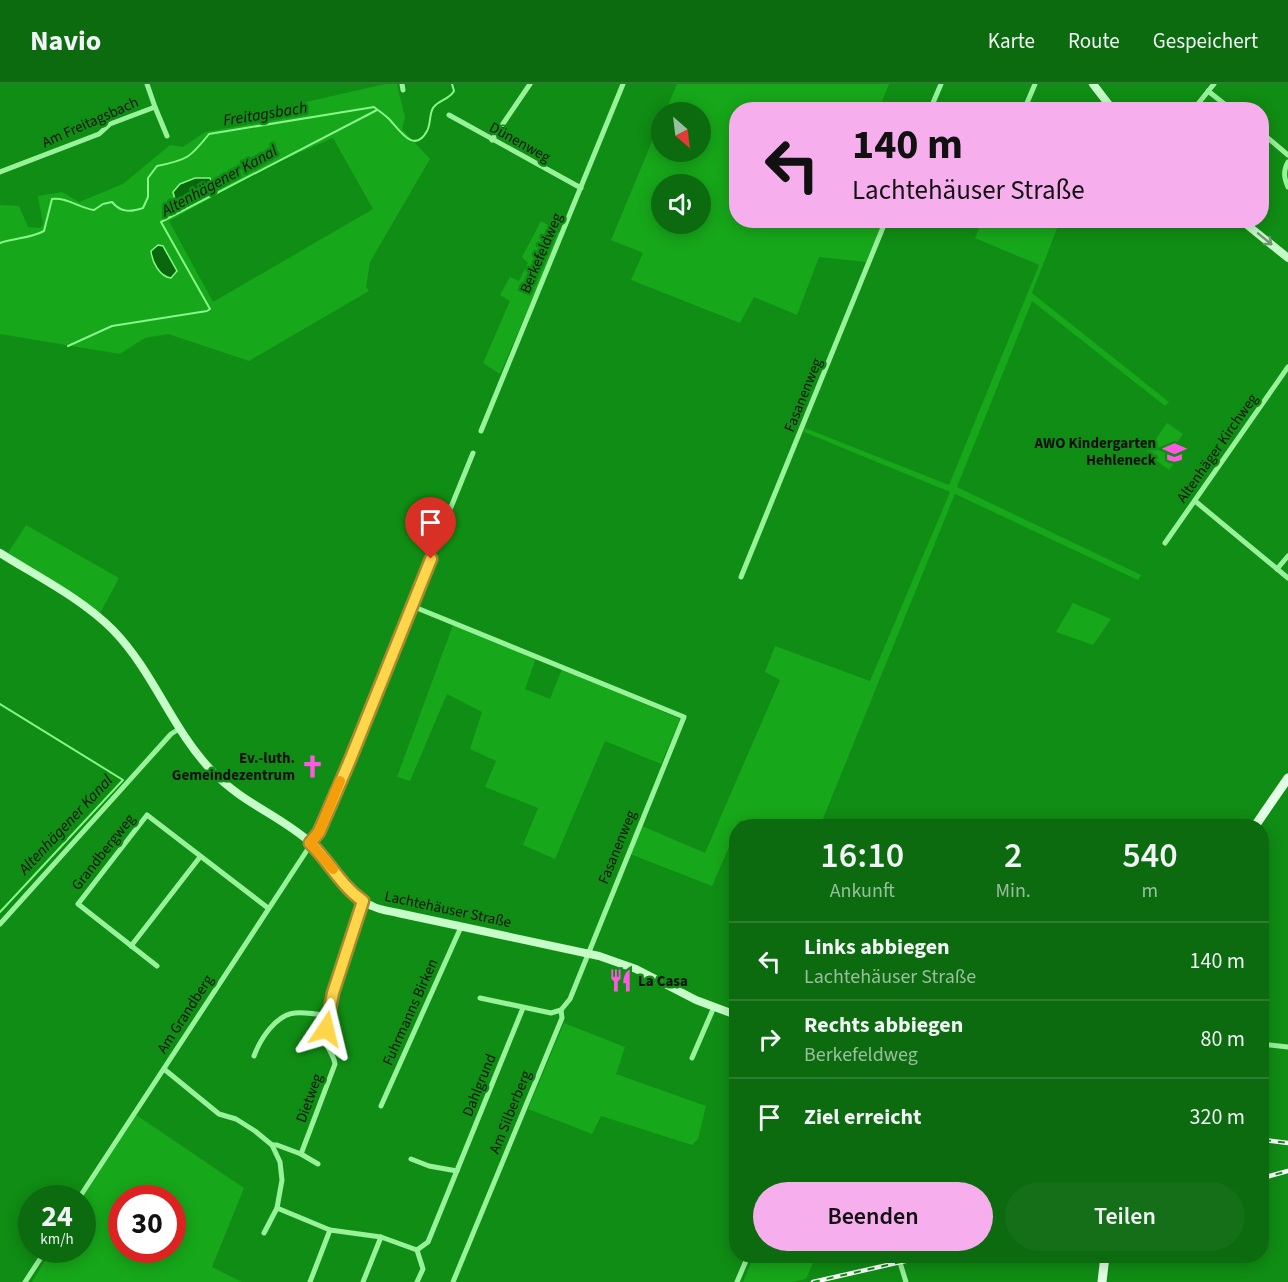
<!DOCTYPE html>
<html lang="de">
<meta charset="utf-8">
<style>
:root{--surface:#0c6a0f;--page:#156f18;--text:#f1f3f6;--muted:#9abf9e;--line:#2c7d2f;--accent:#f7aeed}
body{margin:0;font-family:"Source Sans 3",sans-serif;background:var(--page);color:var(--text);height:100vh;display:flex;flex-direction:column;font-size:22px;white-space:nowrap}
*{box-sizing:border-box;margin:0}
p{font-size:20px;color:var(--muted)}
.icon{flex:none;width:33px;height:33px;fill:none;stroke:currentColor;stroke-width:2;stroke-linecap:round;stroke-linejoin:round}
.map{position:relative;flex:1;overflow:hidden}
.drawer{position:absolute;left:729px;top:735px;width:540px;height:444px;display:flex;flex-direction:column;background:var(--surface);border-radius:24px;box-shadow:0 3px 15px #0003}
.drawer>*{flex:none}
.guide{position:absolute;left:729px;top:18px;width:540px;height:126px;border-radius:24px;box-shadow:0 3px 15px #0003;background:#f7aeed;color:#111;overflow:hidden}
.needle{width:39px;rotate:152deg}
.buttons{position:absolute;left:651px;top:18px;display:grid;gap:12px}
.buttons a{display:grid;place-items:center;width:60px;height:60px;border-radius:50%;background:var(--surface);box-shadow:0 3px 15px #0003;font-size:30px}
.speed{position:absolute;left:18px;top:1101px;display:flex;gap:12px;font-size:30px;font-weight:700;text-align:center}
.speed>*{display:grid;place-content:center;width:78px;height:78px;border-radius:50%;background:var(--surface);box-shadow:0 3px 15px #0003;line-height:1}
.speed small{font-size:15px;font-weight:400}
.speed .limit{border:9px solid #d22;background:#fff;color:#111}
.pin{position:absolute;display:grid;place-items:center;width:51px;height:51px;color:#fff;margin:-62px -26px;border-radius:50% 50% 50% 0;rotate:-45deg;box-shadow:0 0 6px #0007}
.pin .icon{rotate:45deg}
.me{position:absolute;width:66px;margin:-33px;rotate:10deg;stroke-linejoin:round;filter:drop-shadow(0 0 4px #0008)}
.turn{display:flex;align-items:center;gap:21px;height:126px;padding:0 24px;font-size:27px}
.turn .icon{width:78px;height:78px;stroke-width:2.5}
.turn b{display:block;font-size:42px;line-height:51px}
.eta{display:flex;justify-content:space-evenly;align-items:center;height:102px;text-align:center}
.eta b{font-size:36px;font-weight:600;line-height:42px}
.action{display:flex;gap:12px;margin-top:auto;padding:12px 24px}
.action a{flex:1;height:69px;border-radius:36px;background:var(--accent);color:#111;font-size:24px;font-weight:600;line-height:69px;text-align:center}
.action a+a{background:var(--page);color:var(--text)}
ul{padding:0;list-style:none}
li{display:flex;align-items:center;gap:18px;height:78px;padding:0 24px;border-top:2px solid var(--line)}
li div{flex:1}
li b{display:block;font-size:22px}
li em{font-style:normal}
header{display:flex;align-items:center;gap:36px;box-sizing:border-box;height:84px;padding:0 30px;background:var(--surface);border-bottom:2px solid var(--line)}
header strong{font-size:28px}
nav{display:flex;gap:33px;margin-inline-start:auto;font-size:21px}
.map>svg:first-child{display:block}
</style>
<header>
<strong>Navio</strong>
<nav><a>Karte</a><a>Route</a><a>Gespeichert</a></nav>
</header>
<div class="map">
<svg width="1288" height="1198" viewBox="0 0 1288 1198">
<rect width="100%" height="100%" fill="#108d14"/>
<g fill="#17a71a" fill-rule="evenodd">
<path d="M385,0h12l8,34 -3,11 28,30 -60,103 -4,25 3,4 -120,70 -81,-27 -23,4 -25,16 -120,-20v-129l19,1 9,21 12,1 3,-4 -5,-28 24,-4 17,10 44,-18 47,-39 13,2 22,-15 85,-15 -2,-11zM333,54l40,71 -160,93 -44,-81 104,-57z"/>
<path d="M677,0h212l-10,25 -143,1v110l147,1 -17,41 -47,-5 -22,58 -43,-18 -14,26 -109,-43 12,-27 -32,-13 50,-120 1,32h38v-40h-35zM662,100h38v40h-38z"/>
<polygon points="541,137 561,149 500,290 483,279 510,217 500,211 510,193 519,197 528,179 522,173"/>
<polygon points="982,137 1045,137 1058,142 1032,209 1169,318 1165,322 1032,217 957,403 1141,491 1138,496 955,410 820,742 757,742 741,736 736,742 736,747 712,802 630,770 642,742 705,769 780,596 765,588 775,562 870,597 950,408 804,348 805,344 949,401 1039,181 975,154"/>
<polygon points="1167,339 1183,350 1167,372 1175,378 1169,386 1146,369"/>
<polygon points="26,441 119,494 100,529 8,469"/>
<polygon points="1073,519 1111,535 1093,561 1056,548"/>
<polygon points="453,541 536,574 525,605 550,615 562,585 680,635 661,680 605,657 555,775 523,761 538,724 485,703 496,677 470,665 482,628 447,610 410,697 397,693"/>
<polygon points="564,939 625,963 616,990 706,1022 698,1055 692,1061 601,1032 592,1050 528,1025"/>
<path d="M132,1028l112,76 -32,79 30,15h-210l19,-32h31l-1,-52zM122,1114h50v52h-50z"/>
<polygon points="754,1172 816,1172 806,1195 793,1198 743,1198"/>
</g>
<g fill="#09680d" stroke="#88f689" stroke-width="1.5">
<polygon points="195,94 210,94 213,102 180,120 175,116 173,108 180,100"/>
<path d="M158,161l5,1 14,25 -6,7c-11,-1 -19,-16 -20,-27z"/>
</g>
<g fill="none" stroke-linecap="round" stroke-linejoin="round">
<g stroke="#88f689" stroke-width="2">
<path d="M0,159c15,-5 31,-5 44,-12l8,-32c15,-2 27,9 42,11l9,-6 9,-2c9,11 19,10 31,6l5,-11v-19l9,-12c30,-6 33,-8 52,-32l165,-27c5,4 11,8 15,12 10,10 25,36 38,12 4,-7 2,-16 6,-23 5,-8 16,-8 21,-17l-2,-7"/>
<polyline points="68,262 112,242 207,227 210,225 161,138 377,26"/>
<polyline points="0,620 123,696 0,828"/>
</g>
<g stroke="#97f299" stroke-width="5">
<polyline points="402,0 403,6"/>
<polyline points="1208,7 1232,26"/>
<polyline points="155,23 167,52"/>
<polyline points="930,26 941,0"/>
<polyline points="1024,26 1035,0"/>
<polyline points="1193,26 1214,0"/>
<polyline points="449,31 581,104"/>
<polyline points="1262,49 1288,71"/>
<polyline points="492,56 530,0"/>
<path d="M1288,78c-5,9 -4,16 0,25"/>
<polyline points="0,88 99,50 110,40 155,23 147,0"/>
<polyline points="948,136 958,141 971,141 975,136"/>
<polyline points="481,347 623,0"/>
<polyline points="1195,417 1288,494"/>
<polyline points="1165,459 1288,283"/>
<polyline points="1277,485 1288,472"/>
<polyline points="741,493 886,136"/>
<polyline points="412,522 684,633 570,915 561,926 562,934 453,1198"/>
<polyline points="0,840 171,650 179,645"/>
<polyline points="131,862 200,773"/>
<polyline points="157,882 78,820 147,731 268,824"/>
<polyline points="480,914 551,929 561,926"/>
<polyline points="1262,960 1288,963"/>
<path d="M254,972c6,-16 21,-41 41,-43 10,-1 22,1 33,3"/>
<polyline points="692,974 714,923"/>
<polyline points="164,985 219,1030 236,1035 255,1047 272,1061 280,1078 282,1096 277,1124 330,1146 381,1153 417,1166"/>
<polyline points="381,1022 461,843"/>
<path d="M272,1061h5l24,9 34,-90c-1,-9 -7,-14 -9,-22 -7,-21 28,-115 37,-141"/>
<polyline points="301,1070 318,1080"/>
<polyline points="411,1075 429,1082 457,1087"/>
<polyline points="79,1114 319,748 473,369"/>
<polyline points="264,1149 277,1124"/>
<polyline points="417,1166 428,1158 523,924"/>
<polyline points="417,1166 423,1185 417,1198"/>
<polyline points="898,1172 906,1198"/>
<polyline points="25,1198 46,1166"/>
<polyline points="310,1198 330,1146"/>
<polyline points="363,1198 381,1153"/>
<polyline points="737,1198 748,1172"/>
</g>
<g stroke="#c6fcc8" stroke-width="8">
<polyline points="1093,0 1113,26"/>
<polyline points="1241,136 1288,174"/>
<path d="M0,469c38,24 81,45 113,77 41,42 59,100 100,142 29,31 70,45 99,72 21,20 32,50 60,62 8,4 17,5 26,7l201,43 37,13 60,31 40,15"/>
</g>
<g stroke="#e3ffe5" stroke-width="9">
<polyline points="1255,742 1288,694"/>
<polyline points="1102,1198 1105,1172"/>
</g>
<defs>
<g id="rail">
<polyline points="1264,1056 1288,1059"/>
<polyline points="1262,1094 1288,1087"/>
<polyline points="813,1198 927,1172"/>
</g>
</defs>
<use href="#rail" stroke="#fff" stroke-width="4.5"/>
<use href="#rail" stroke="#108d14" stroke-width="2" stroke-dasharray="7" stroke-linecap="butt"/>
</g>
<defs><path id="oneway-shaft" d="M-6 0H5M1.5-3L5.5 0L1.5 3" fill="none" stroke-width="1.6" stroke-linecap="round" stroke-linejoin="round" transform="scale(1.5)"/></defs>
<use stroke="#759276" href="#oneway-shaft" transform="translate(1265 155) rotate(39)"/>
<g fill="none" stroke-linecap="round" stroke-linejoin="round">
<defs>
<path id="route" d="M326,945l7,-36 30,-92c-22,-15 -34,-40 -53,-58l9,-11 31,-72 81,-201"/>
</defs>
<use href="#route" stroke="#a68a30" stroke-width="15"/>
<use href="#route" stroke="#ffd54a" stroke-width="10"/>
<polyline stroke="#f59e0b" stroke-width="10" points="333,785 310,759 319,748 340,697"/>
</g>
<defs>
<symbol id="school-bare" viewBox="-9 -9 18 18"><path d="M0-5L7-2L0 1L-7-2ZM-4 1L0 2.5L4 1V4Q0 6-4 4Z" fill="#ff59e1" stroke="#108d14" stroke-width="2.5" paint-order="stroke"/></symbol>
<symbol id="church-bare" viewBox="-9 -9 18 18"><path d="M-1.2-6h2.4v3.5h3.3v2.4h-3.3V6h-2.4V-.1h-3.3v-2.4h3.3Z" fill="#ff59e1" stroke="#108d14" stroke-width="2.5" paint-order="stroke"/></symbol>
<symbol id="restaurant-bare" viewBox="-9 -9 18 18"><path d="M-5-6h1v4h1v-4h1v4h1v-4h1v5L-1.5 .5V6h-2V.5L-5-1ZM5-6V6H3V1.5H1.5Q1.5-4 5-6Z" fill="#ff59e1" stroke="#108d14" stroke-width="2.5" paint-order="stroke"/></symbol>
</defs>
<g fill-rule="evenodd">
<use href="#school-bare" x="1158" y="352" width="33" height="33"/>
<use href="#church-bare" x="296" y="666" width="33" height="33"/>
<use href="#restaurant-bare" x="604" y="880" width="33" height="33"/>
</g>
<g text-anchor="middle" stroke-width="5" stroke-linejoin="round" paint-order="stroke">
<g font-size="15" fill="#111" stroke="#108d14">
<text transform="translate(90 38) rotate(-24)" y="5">Am Freitagsbach</text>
<text transform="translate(520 58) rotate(29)" y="5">Dünenweg</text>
<text transform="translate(541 169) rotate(-67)" y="5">Berkefeldweg</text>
<text transform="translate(803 311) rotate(-68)" y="5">Fasanenweg</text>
<text transform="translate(1217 364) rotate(-55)" y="5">Altenhäger Kirchweg</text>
<text transform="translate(617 763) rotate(-68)" y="5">Fasanenweg</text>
<text transform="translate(103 768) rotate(-52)" y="5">Grandbergweg</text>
<text transform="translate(448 825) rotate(12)" y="5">Lachtehäuser Straße</text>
<text transform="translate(410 928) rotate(-66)" y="5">Fuhrmanns Birken</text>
<text transform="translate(185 930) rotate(-57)" y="5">Am Grandberg</text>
<text transform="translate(479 1001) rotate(-68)" y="5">Dahlgrund</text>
<text transform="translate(309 1014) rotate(-70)" y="5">Dietweg</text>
<text transform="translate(510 1028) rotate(-68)" y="5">Am Silberberg</text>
</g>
<g font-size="15" font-weight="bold" fill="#111" stroke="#108d14" text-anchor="end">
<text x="1156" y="364">AWO Kindergarten<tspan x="1156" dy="17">Hehleneck</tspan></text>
<text x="295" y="679">Ev.-luth.<tspan x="295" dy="17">Gemeindezentrum</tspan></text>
<text x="638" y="902" text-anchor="start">La Casa</text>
</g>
<g font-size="16" font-style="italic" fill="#111" stroke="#108d14">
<text transform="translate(265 29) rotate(-9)" y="6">Freitagsbach</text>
<text transform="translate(219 96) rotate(-29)" y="6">Altenhägener Kanal</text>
<text transform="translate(65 740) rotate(-47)" y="6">Altenhägener Kanal</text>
</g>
</g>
</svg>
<div class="buttons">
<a><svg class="needle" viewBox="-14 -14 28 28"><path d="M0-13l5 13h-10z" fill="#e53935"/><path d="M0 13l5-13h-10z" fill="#9abf9e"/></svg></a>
<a><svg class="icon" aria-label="sound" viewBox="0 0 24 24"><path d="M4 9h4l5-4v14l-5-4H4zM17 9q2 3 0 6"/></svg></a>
</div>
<div class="speed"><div>24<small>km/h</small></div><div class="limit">30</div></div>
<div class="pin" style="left:431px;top:475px;background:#d93025"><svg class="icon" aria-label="arrive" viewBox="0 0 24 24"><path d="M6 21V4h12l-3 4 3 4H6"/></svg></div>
<svg class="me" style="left:326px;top:945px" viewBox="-20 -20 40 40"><path d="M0-17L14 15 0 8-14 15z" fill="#ffd54a" stroke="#fff" stroke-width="4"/></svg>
<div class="guide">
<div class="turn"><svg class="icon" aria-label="left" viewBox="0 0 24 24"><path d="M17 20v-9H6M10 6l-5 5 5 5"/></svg><div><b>140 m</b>Lachtehäuser Straße</div></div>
</div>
<section class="drawer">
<div class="eta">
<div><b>16:10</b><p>Ankunft</p></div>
<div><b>2</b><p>Min.</p></div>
<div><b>540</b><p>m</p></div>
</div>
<ul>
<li><svg class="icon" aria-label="left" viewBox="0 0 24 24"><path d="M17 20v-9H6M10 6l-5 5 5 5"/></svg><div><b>Links abbiegen</b><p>Lachtehäuser Straße</p></div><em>140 m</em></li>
<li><svg class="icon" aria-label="right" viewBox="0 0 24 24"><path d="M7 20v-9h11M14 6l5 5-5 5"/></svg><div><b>Rechts abbiegen</b><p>Berkefeldweg</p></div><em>80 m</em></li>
<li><svg class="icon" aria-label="arrive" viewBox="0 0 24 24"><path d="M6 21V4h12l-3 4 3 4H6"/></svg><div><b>Ziel erreicht</b></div><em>320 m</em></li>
</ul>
<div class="action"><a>Beenden</a><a>Teilen</a></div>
</section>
</div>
